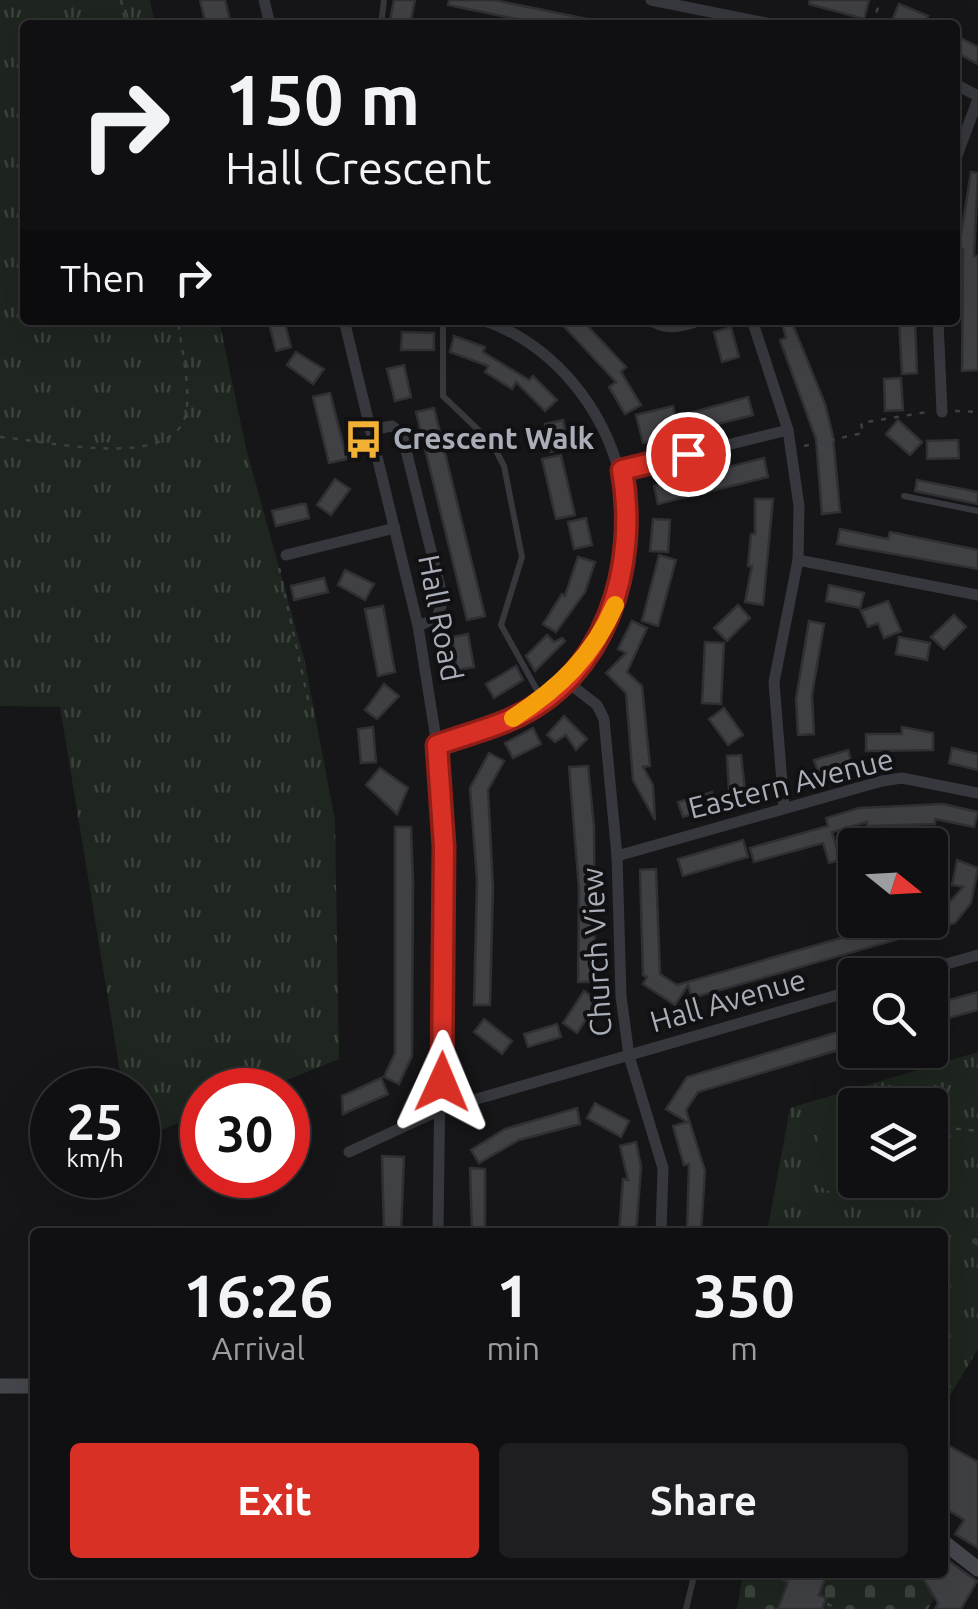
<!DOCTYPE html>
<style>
:root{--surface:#101012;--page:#1e1e20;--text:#f1f3f6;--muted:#9c9d9f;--line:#303032;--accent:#d93025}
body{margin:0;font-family:Ubuntu,sans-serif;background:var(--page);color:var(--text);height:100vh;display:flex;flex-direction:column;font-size:38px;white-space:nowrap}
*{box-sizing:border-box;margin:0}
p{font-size:32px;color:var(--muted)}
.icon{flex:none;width:55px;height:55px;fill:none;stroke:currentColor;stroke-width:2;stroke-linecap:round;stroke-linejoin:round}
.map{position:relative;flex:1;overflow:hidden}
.side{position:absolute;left:30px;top:1228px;width:918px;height:350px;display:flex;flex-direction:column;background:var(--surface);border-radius:10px;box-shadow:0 10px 40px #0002,0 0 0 2px var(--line)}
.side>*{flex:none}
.hud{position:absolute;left:20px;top:20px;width:940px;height:305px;border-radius:10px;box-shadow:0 10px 40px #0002,0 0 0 2px var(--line);background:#101012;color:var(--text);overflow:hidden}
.needle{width:65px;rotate:108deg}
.controls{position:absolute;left:838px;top:828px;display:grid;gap:20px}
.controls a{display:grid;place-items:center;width:110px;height:110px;border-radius:10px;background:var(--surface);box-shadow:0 10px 40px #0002,0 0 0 2px var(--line);font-size:50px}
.speed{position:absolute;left:30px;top:1068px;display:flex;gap:20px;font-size:50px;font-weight:700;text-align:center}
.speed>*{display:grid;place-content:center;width:130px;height:130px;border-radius:50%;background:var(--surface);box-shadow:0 10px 40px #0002,0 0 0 2px var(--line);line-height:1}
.speed small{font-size:25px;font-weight:400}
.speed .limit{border:15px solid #d22;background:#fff;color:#111}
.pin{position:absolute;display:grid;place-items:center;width:85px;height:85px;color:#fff;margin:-42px;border:5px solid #fff;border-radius:50%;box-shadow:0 2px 10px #0007}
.me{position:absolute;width:110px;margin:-55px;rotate:1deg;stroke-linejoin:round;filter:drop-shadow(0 0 8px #0008)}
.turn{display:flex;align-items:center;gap:35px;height:210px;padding:0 40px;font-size:45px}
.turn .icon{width:130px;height:130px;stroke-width:2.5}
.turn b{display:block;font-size:70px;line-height:85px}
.then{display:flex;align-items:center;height:95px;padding:0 40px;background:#0003;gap:20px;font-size:38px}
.eta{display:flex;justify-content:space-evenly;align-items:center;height:170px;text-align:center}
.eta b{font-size:60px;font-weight:600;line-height:70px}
.cta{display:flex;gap:20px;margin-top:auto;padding:20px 40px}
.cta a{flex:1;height:115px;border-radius:10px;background:var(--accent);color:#fff;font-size:40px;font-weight:600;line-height:115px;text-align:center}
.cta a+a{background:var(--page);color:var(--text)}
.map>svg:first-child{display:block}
</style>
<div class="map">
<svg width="978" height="1609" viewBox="0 0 978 1609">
<defs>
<pattern id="grass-tufts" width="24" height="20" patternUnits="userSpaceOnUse" patternTransform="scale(2.5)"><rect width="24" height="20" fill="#1e261f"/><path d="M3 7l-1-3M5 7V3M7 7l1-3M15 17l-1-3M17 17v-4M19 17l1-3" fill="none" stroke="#3c433d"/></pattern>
<pattern id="cemetery-stones" width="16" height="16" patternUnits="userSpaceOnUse" patternTransform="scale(2.5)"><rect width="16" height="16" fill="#1e261f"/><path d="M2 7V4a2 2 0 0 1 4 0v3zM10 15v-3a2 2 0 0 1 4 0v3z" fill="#3c433d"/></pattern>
</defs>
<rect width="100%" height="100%" fill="#161618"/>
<g fill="url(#grass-tufts)" fill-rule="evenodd">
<polygon points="0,0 150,0 155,25 25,25 25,320 219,320 246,448 304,658 335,820 339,1059 262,1090 202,1090 202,1114 138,1139 138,1090 123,1090 60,707 0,706"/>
<path d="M978,1052v297l-35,58 -1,-175h-175l23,-124zM855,1105h75v75h-75z"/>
</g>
<polygon fill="url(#cemetery-stones)" points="743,1573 918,1573 934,1598 928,1609 737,1609"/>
<g fill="#1e261f">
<polygon points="831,1113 855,1126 855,1171 813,1149"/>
<polygon points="812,1161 860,1187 853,1198 847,1195 845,1200 810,1181 813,1176 806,1172"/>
<polygon points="930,1167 956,1180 942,1208 899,1187 902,1180 930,1180"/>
</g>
<g fill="#404145" stroke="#303034" stroke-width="2.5">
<polygon points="200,0 225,0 231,25 206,25"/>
<polygon points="394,0 415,0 410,25 389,25"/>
<polygon points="449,0 494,0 592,20 591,25 546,25 448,5"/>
<polygon points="810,0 869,0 864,19 809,4"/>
<polygon points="899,4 928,16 924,25 890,25"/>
<polygon points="955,35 978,47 978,64 955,52"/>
<polygon points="971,172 978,173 974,256 978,256 978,370 962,371 963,249 959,248"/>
<polygon points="268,320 284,320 291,347 276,351"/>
<polygon points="558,320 582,320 626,367 621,372 641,405 625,414 609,387 616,382"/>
<polygon points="781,320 791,320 825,404 833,436 840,512 822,514 816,439 780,340 786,338"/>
<polygon points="899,320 915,320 917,373 902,374"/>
<polygon points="731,327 739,357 722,362 714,332"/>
<polygon points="402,332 434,333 434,350 401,350"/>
<polygon points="454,336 485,347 483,352 529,380 533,376 557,400 545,411 516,382 512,389 485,372 488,366 450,352"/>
<polygon points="296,352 324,369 313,384 287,365"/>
<polygon points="404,365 411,397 395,401 387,369"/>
<polygon points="901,378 903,410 885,411 884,379"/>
<polygon points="330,393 347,459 329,463 313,397"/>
<polygon points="748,397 753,415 643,443 636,415 673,406 675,417"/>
<polygon points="434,408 485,616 467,620 416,412"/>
<polygon points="563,420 569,448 550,452 545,424"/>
<polygon points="898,420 922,442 910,455 886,434"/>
<polygon points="958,440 959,458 927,459 927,441"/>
<polygon points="561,455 575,515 556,519 542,459"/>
<polygon points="764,458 768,477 658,504 654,486"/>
<polygon points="335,479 350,489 331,515 317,505"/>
<polygon points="917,480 978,492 978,504 915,491"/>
<polygon points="755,499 773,499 763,605 745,602 752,566 748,566 751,534 755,534"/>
<polygon points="301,504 306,504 309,518 276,526 272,511"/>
<polygon points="586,518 592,545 574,549 568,522"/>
<polygon points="653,519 670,520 668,552 650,551"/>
<polygon points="840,529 888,539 890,532 978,550 978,569 837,544"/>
<polygon points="659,555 676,560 658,626 642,621"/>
<polygon points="578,557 595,562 585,592 556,632 543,624 562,594 565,596"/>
<polygon points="345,570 374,584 365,600 338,585"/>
<polygon points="324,578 328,592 294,600 291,586"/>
<polygon points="829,585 864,593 860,608 826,601"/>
<polygon points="888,601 901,631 884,638 878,623 868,627 861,611"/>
<polygon points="738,605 750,618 727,641 714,628"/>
<polygon points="383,606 395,672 378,676 365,609"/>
<polygon points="954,615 966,627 944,649 931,637"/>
<polygon points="632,621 647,628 627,672 642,686 650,766 643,767 653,785 655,820 633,780 626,693 606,673 626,653 618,649"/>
<polygon points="809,621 824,624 812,695 814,734 798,735 796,699"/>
<polygon points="468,634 474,667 457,670 452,637"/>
<polygon points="547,635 554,642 562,638 565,641 535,671 526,656"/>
<polygon points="899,637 930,643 927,660 896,654"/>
<polygon points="705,642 724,643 721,704 702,703"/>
<polygon points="516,666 523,680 494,698 486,684"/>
<polygon points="384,684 399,696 377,719 365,710"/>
<polygon points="724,708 743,735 728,745 709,719"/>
<polygon points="564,716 587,739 576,750 566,735 555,742 547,735"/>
<polygon points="373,727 376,762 361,763 358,729"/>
<polygon points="902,727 933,733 933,750 866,751 866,734 902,734"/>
<polygon points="533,728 541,744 513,758 505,743"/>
<polygon points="952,748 978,754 978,770 949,763"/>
<polygon points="848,750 852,765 819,775 814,760"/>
<polygon points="489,753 504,761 488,790 493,887 490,1005 474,1005 477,881 470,788"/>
<polygon points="741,755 745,790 729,791 727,756"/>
<polygon points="588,766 594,827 595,982 578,982 579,889 569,767"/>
<polygon points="380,768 408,788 397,814 366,785"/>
<polygon points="712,792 716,807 683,817 678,802"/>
<polygon points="943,804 978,812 974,827 935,819 935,824 867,826 867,822 832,832 840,860 829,863 823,843 754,862 750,848 828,826 826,818 859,808"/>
<polygon points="395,827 411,827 413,880 412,1056 399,1084 384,1077 395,1053"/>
<polygon points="743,840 748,857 683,876 678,859"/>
<polygon points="957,860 978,868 971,903 955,923 692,998 688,985 675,1005 643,984 647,977 643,975 640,870 656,869 660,974 677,985 904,920 930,920 930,912 944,908 963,887 952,885"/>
<polygon points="584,991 598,1001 577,1033 563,1023"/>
<polygon points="978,992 978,1010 930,1023 930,1005"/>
<polygon points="484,1019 512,1041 502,1054 474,1032"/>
<polygon points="557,1024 561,1037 528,1047 524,1034"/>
<polygon points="855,1027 855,1045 698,1092 686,1110 705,1171 701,1232 687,1232 689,1164 684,1165 673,1126 687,1122 666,1109 687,1077"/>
<polygon points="381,1078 388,1094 343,1114 342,1096"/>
<polygon points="595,1103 629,1121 621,1137 587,1118"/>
<polygon points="577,1108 580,1124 519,1140 479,1163 471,1150 505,1129"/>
<polygon points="636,1142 641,1166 637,1222 634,1232 619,1232 623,1179 628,1180 620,1146"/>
<polygon points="382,1156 404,1157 401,1232 384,1232"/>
<polygon points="470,1168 485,1169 485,1232 472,1232"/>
<polygon points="942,1442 978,1462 978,1548 955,1534 964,1520 942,1506"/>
<polygon points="942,1556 977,1581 961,1609 935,1609 938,1603 919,1572 942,1572"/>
<polygon points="766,1572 809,1572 825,1578 819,1595 826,1598 822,1609 778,1609 788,1582"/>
</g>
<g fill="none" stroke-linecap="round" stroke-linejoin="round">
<g stroke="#3d3f44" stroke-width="2.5" stroke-dasharray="5 8" stroke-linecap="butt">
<polyline points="121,0 126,25"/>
<polyline points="873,25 880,0"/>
<polyline points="955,411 978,412"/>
<path d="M0,437c45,3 184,38 187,-31 2,-28 -6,-59 -9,-86"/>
<polyline points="804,446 863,433 861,423 927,412"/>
<polyline points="279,568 310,708"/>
<polyline points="930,1126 978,1131"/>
<polyline points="827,1604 839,1609"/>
</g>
<g stroke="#37383d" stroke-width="6">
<polyline points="381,25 384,0"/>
<polyline points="443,320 443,396 492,443 504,466 522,557 501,625 542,699"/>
<path d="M646,320c21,17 40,7 64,0"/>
<polyline points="904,496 978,511"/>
<polyline points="975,1241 978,1243"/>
<polyline points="686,1609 695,1572"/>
</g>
<g stroke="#37383d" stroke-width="11">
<polyline points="264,0 270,25"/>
<polyline points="651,0 776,25"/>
<polyline points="955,84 978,96"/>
<polyline points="955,161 978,99"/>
<polyline points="344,320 418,626 437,745 443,846 438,1232"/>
<polyline points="752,320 788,430 799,506 798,560 774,682 784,808"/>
<polyline points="938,320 942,412"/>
<polyline points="370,430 392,426 402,434 443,599 437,618 418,626"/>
<polyline points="622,471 788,430"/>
<polyline points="286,555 395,528"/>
<polyline points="798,560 978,595"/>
<polyline points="566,681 597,705 604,719 617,856 621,996 629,1056 663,1168 661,1232"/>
<path d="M437,745c46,-16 93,-29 129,-64 114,-109 60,-311 -83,-361"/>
<polyline points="617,856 882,781 902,778 978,793"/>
<polyline points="908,975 978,955"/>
<polyline points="349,1152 442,1109 855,990"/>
</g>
<g stroke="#45474d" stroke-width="15">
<polyline points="0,1386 35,1386"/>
<polyline points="942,1541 978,1569"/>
</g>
</g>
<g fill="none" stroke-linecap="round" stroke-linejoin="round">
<defs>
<path id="route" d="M442,1082l2,-236 -7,-101c24,-9 50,-15 74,-26 96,-42 128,-153 111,-249l66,-16"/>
</defs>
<use href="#route" stroke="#8d1f18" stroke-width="25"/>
<use href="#route" stroke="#d93025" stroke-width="18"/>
<path stroke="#f59e0b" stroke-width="18" d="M513,718c46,-30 80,-62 102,-113"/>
</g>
<defs>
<symbol id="bus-bare" viewBox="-9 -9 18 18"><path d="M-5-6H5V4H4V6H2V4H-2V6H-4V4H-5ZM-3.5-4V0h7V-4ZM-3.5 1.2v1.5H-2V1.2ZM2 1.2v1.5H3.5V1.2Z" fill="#f2b134" stroke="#111113" stroke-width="2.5" paint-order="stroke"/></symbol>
</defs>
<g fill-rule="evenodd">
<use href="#bus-bare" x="336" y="412" width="55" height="55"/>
</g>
<g text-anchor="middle" stroke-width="8" stroke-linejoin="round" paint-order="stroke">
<g font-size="30" font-weight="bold" fill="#a8adb8" stroke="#111113" text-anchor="start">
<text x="393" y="449">Crescent Walk</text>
</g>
<g font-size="30" fill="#a8adb8" stroke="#111113">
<text transform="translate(440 618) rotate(79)" y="10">Hall Road</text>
<text transform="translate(791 784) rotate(-14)" y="10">Eastern Avenue</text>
<text transform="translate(597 952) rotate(-93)" y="10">Church View</text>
<text transform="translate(728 1001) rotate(-16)" y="10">Hall Avenue</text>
</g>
</g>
</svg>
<div class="controls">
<a><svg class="needle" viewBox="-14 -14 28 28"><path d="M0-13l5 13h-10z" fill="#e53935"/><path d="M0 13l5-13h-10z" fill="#9c9d9f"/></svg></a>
<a><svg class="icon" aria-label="search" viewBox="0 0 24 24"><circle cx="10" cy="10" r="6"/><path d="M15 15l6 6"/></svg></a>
<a><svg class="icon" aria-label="layers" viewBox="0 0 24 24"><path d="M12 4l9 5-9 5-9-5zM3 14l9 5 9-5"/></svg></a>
</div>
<div class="speed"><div>25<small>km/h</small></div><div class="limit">30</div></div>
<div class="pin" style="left:688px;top:454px;background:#d93025"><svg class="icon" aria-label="arrive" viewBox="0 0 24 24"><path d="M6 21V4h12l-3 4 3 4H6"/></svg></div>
<svg class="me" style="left:442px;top:1082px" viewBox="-20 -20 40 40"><path d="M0-17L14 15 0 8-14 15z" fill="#d93025" stroke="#fff" stroke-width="4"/></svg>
<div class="hud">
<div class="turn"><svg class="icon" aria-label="right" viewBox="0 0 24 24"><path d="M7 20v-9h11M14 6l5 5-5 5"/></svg><div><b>150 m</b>Hall Crescent</div></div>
<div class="then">Then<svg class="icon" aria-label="right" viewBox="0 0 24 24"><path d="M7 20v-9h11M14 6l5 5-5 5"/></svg></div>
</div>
<section class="side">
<div class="eta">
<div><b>16:26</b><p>Arrival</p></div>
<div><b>1</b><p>min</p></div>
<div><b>350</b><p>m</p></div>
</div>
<div class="cta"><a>Exit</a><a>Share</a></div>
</section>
</div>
